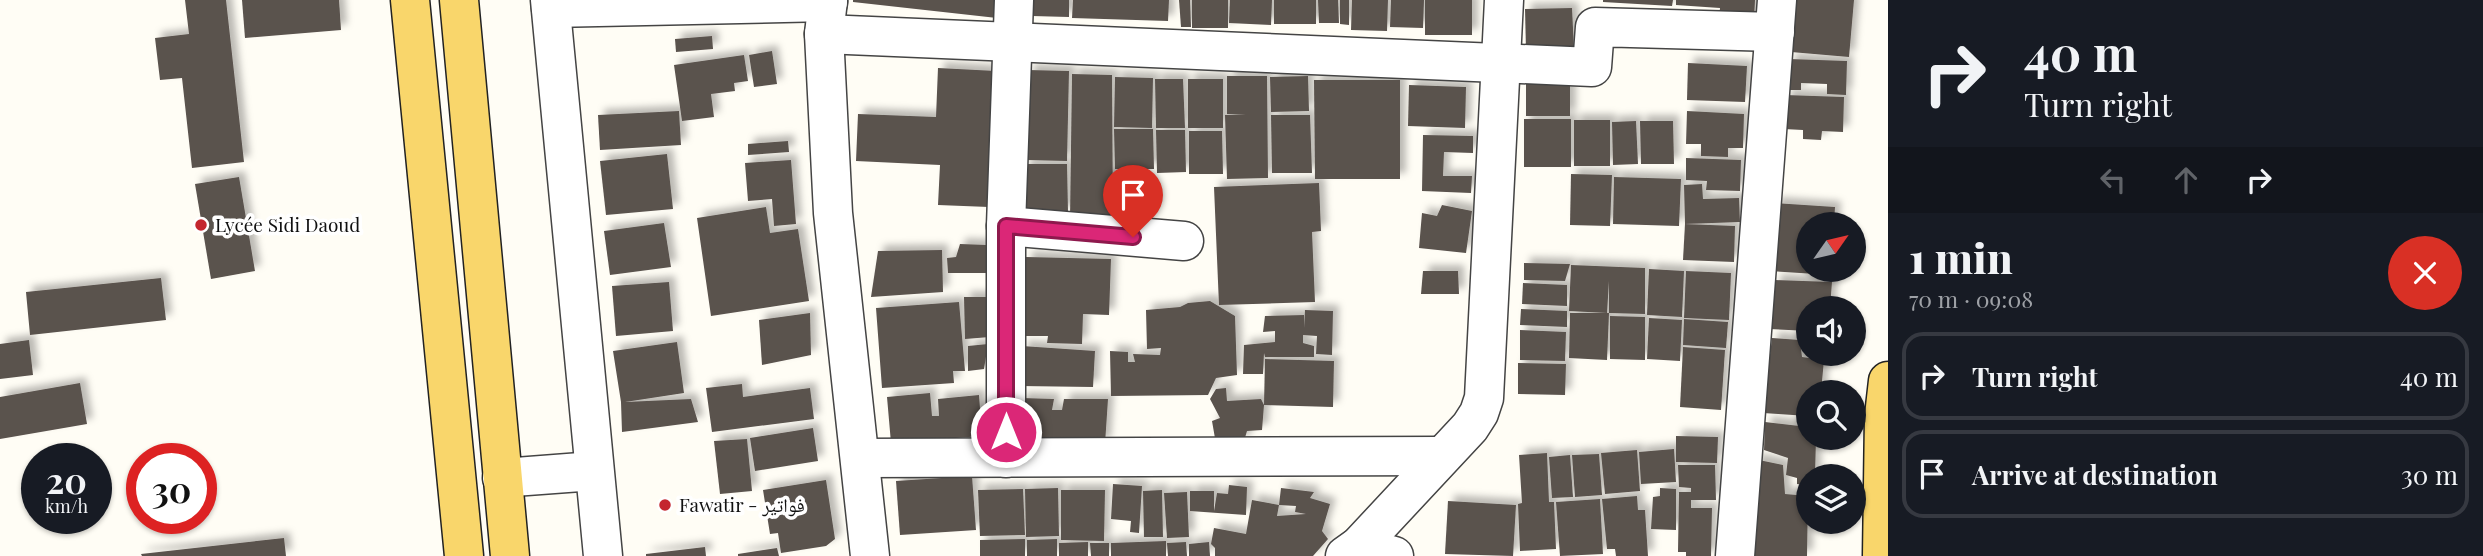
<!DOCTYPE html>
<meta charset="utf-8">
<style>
:root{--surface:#171b24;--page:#242831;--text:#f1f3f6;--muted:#9ea1a6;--line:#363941}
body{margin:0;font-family:"Playfair Display","Noto Naskh Arabic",serif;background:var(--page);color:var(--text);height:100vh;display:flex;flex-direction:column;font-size:26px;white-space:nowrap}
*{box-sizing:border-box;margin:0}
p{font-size:23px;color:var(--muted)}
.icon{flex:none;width:38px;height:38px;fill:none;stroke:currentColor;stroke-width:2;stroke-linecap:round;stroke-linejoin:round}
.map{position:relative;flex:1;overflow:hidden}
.panel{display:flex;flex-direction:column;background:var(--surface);width:595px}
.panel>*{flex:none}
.top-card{background:#171b24;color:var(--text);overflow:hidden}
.needle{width:46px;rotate:56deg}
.fabs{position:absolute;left:1796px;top:212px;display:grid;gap:14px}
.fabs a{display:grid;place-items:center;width:70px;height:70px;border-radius:50%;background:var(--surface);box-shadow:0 2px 5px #0004;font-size:35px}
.speed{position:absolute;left:21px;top:443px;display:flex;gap:14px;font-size:35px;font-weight:700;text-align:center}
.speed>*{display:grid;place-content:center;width:91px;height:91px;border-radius:50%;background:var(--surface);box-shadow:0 2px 5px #0004;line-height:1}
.speed small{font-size:18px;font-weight:400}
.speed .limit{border:10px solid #d22;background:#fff;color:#111}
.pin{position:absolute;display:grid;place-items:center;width:60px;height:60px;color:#fff;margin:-72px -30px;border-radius:50% 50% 50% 0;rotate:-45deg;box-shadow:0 0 7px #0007}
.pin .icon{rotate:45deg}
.me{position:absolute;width:77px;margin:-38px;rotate:0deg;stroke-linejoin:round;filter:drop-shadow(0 0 5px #0008)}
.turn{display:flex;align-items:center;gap:24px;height:147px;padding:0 21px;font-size:32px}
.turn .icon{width:91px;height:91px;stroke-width:2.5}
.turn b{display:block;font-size:49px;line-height:60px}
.lanes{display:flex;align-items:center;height:66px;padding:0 21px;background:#0003;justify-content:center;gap:35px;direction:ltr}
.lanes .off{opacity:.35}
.round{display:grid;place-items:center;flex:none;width:74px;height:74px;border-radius:37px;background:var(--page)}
.overview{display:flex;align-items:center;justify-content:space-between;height:119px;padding:0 21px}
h1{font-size:42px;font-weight:800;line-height:52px}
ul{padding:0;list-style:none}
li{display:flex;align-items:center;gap:21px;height:88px;margin:0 14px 10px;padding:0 7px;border:4px solid var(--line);border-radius:21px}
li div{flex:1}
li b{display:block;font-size:26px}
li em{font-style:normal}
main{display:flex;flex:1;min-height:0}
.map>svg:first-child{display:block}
</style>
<main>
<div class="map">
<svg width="1888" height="556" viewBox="0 0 1888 556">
<defs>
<filter id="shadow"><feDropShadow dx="6" dy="-6" stdDeviation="3.5" flood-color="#0004"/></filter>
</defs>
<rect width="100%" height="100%" fill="#fffdf5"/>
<g fill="#5a524d" fill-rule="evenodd" filter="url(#shadow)">
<polygon points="185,0 226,0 244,162 192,168 182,78 160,80 155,38 189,34"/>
<polygon points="242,0 339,0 341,30 245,38"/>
<polygon points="853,0 997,0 997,18 853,2"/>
<polygon points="1033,0 1069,0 1069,17 1032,16"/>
<polygon points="1073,0 1169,0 1168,21 1072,18"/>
<polygon points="1179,0 1190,0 1191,27 1181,27"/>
<rect x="1192" y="0" width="36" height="28"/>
<polygon points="1230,0 1272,0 1271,25 1229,23"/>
<rect x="1274" y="0" width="42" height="24"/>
<polygon points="1318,0 1338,0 1339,23 1319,23"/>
<polygon points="1340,0 1349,0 1349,25 1340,24"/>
<polygon points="1352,0 1388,0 1387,31 1351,30"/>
<polygon points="1391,0 1424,0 1423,28 1390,27"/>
<rect x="1425" y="0" width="47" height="35"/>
<polygon points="1603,0 1673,0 1672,6 1603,2"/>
<polygon points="1676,0 1755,0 1754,20 1719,19 1720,8 1676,5"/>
<polygon points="1795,0 1854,0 1849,57 1791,52"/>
<polygon points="1572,8 1574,49 1526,50 1525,9"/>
<polygon points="712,36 713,49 676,52 675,39"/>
<polygon points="772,51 777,84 754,87 749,55"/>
<polygon points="744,55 748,81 734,83 735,91 711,94 714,117 682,121 674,65"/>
<polygon points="1789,59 1847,61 1846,95 1827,94 1827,84 1801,83 1801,90 1789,90"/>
<polygon points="1688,63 1747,66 1745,102 1687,100"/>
<polygon points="938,68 996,71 989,207 938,205 940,165 856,161 858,114 936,117"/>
<polygon points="1028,70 1069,71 1067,161 1026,160"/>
<polygon points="1072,74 1112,75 1113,220 1070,220"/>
<polygon points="1227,76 1267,76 1268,178 1227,179 1225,115 1246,114 1227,114"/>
<polygon points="1308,76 1309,111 1271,112 1270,77"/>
<polygon points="1115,77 1153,78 1152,128 1114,127"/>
<polygon points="1155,79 1183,79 1185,128 1156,128"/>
<rect x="1188" y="79" width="35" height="49"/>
<polygon points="1314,80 1400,80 1400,179 1315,179"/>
<polygon points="1526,82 1570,83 1570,116 1526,116"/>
<polygon points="1409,85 1466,87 1465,128 1408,126"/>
<polygon points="1785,95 1844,97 1843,132 1822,131 1821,140 1803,139 1803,130 1784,129"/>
<polygon points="679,111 681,145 600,150 598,115"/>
<polygon points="1687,111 1744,114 1743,148 1728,148 1728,157 1701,156 1701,144 1686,144"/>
<polygon points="1271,115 1310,115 1312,173 1272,173"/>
<rect x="1524" y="119" width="47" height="48"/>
<rect x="1574" y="120" width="36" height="46"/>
<polygon points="1636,121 1638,164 1613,165 1612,122"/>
<polygon points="1640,121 1673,121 1674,164 1641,164"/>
<polygon points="1114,129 1153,129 1154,169 1115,169"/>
<polygon points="1156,130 1185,130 1186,172 1157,173"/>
<polygon points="1189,131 1222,131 1223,174 1189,174"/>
<polygon points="1423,135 1473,136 1473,153 1444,152 1443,176 1472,176 1471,193 1422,191"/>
<polygon points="788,141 789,152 748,155 748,144"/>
<polygon points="667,154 673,209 606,215 600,161"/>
<polygon points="1686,158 1741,160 1740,191 1706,190 1707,181 1686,180"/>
<polygon points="791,160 796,224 774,226 772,199 748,201 745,163"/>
<polygon points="1024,164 1067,164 1068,212 1025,213"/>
<polygon points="1571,174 1612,175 1610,226 1570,225"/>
<polygon points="239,177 255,271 211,279 195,184"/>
<polygon points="1614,177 1681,179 1679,226 1613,224"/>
<polygon points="1319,183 1321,231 1312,232 1315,302 1219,305 1214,187"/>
<polygon points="1702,184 1703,199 1739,198 1740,222 1685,224 1684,185"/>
<polygon points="1774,203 1835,207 1834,224 1808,224 1808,270 1831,270 1831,275 1769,271"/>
<polygon points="1442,205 1472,211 1466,253 1419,248 1422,213 1437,216"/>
<polygon points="766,207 770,233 798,229 809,301 711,316 697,218"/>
<polygon points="664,223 671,267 610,275 604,231"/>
<polygon points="1685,224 1735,226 1734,262 1683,260"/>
<polygon points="960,244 987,245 988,273 948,273 947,258 956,257"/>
<polygon points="942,250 943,292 871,297 878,251"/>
<polygon points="1026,257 1111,259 1109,315 1083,314 1082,344 1047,343 1048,336 1023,336"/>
<polygon points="1524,263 1570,264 1565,281 1524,280"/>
<polygon points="1571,265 1645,268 1645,314 1609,313 1609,281 1607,313 1569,311"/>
<polygon points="1649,269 1684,271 1682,317 1647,315"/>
<polygon points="1423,271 1458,271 1459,294 1421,294"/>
<polygon points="1686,271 1731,273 1729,320 1684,318"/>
<polygon points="161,278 166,320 30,335 26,292"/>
<polygon points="1775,280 1832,282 1830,308 1808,308 1808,331 1769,329"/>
<polygon points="669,282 673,331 616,336 612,286"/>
<polygon points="1523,283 1567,285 1567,306 1522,304"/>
<polygon points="964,297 989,297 990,337 965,339"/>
<polygon points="1210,301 1235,316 1237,375 1216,378 1208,395 1111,396 1110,351 1128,352 1128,362 1135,362 1133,354 1160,355 1161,348 1147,349 1146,310 1180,307 1188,303"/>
<polygon points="959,302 965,371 953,371 954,383 882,388 876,308"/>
<polygon points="1521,309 1567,311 1567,327 1520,325"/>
<polygon points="1305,310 1333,311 1332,355 1316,354 1317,336 1303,335 1303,343 1314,346 1314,357 1265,357 1264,353 1263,374 1243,374 1244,345 1275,342 1275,331 1263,332 1265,316 1304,315 1304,328"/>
<polygon points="810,313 811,355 762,365 759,320"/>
<polygon points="1570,313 1609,313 1607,360 1569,358"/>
<polygon points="1610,316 1645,317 1645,360 1610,359"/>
<polygon points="1649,318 1682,320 1680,361 1647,359"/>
<polygon points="1684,319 1728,322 1726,348 1683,345"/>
<polygon points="1520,330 1566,332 1565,361 1520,360"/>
<polygon points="1772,338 1800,340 1802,357 1824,360 1821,392 1808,392 1808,416 1763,413"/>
<polygon points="29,340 33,375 0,379 0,344"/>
<polygon points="677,342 684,393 625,402 691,399 698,422 622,432 621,402 613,351"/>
<polygon points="988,344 984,369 968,371 968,346"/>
<polygon points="1022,346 1095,351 1093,387 1020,386"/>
<polygon points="1683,347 1725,350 1721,410 1680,407"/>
<polygon points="1265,359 1334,361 1333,407 1264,405"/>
<polygon points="1518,363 1566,364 1565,395 1518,394"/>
<polygon points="80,383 87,424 0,439 0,397"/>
<polygon points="742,384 743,397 810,388 814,419 712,432 706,388"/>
<polygon points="1226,388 1227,401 1261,399 1264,405 1262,430 1247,431 1244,441 1216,444 1212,421 1220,418 1210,399 1216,389"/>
<polygon points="930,393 932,416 939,416 938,399 979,395 982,436 891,443 887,397"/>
<polygon points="1021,398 1054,399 1052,410 1062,410 1064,399 1108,399 1105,444 1053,445 1052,438 1017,437"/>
<polygon points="1765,422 1808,427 1808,438 1816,438 1815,476 1808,476 1808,486 1797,484 1797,478 1786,475 1788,458 1764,450"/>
<polygon points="813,428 818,461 755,471 750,438"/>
<polygon points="1676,436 1718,437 1717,463 1676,462"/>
<polygon points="747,439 752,491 720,494 714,441"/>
<polygon points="1674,449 1676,482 1641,484 1639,452"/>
<polygon points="1637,450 1640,491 1605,494 1601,453"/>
<polygon points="1547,453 1549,502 1554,502 1556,549 1520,551 1518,504 1522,503 1519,455"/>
<polygon points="1599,454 1602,495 1575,497 1572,455"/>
<polygon points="1570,455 1573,497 1552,498 1549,457"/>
<polygon points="1754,459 1783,465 1785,494 1808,496 1807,556 1746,556"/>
<polygon points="1678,465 1715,465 1716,500 1691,500 1691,508 1712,508 1711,556 1686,556 1686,552 1678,552 1679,492 1691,492 1691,488 1679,487"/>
<polygon points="972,476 976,530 900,535 896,481"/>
<polygon points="826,480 835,539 826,546 781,553 778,533 770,534 763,490"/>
<polygon points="1113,484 1142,486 1139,533 1130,532 1131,521 1111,519"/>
<polygon points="1229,485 1247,487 1246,515 1190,511 1190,491 1214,491 1214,511 1217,493 1228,494"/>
<polygon points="1058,488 1059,536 1026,537 1025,489"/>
<path d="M1281,488l33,4 -4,6 20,6 -8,27 6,8 -15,17h-98v-8l-4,-4 3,-16 32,6 6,-34 27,5zM1279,505l17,1 -1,6 11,2 -29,2z"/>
<polygon points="1660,488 1676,489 1676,530 1651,529 1653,497 1660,496"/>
<polygon points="1023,489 1025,535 980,536 978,490"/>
<polygon points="1061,490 1105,490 1104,541 1061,540"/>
<polygon points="1162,490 1163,537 1144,537 1143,491"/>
<polygon points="1187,492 1189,537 1167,538 1164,493"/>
<polygon points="1637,496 1638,510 1645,510 1648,556 1616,556 1615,549 1607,549 1602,499"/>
<polygon points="1600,499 1603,554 1560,556 1556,502"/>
<polygon points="1448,501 1516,505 1513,556 1445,554"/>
<polygon points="284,538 286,556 142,556 141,554"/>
<polygon points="1025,539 1025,556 980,556 980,540"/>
<polygon points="1057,539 1057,556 1027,556 1027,540"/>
<polygon points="1166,541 1166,556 1111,556 1111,543"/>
<polygon points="1088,542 1088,556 1059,556 1059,543"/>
<polygon points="1186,542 1187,556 1168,556 1167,543"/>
<polygon points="1209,542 1210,556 1189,556 1189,544"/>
<polygon points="1090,543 1109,543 1109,556 1091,556"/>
<polygon points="705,547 706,556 646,556 646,554"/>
<polygon points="777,548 779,556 738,556 738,554"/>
</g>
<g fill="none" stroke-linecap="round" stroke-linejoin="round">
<defs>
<g id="minor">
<polyline points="550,0 603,556"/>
<polyline points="828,0 824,34 833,213 870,556"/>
<polyline points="551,8 828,2"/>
<polyline points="824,34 1592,67 1595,27 1775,32"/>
<polyline points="1006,226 1184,241"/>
<polyline points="860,458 1442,456"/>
<polyline points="1006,458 1006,226 1014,0"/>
<polyline points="502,478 594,471"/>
<polyline points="1359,546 1394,556"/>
<polyline points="1345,556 1359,546 1470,427 1479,413 1484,398 1504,0"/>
<polyline points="1735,556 1777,0"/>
</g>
<g id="major">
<polyline points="410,0 464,556"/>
<polyline points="459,0 510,556"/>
<polyline points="1882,556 1884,416 1888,381"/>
</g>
</defs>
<use href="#minor" stroke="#444" stroke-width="41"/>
<use href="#major" stroke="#222" stroke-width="41"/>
<use href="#minor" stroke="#fff" stroke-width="38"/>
<use href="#major" stroke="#f9d66b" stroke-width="38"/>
</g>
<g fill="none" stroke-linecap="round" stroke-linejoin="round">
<defs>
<polyline id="route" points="1006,432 1006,226 1133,237"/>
</defs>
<use href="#route" stroke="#8e194d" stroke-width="18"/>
<use href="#route" stroke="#db2777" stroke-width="12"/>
</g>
<g fill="#c4262e" stroke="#fff" stroke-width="2.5">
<circle cx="201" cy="225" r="7"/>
<circle cx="665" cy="505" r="7"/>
</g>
<g text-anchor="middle" stroke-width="7" stroke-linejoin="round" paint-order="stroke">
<g font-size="19" fill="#111" stroke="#fff" text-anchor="start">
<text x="215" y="232">Lycée Sidi Daoud</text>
<text x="679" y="512">Fawatir - فواتير</text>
</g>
</g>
</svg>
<div class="fabs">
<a><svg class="needle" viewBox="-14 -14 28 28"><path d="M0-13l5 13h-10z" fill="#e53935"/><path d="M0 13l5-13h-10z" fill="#9ea1a6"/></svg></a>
<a><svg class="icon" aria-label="sound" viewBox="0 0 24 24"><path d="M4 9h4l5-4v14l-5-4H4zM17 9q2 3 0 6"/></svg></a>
<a><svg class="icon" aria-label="search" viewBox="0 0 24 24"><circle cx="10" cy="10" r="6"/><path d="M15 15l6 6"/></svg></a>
<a><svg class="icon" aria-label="layers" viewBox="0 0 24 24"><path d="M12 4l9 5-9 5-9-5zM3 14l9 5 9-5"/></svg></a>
</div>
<div class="speed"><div>20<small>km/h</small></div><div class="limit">30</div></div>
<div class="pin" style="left:1133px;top:237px;background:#d93025"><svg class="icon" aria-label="arrive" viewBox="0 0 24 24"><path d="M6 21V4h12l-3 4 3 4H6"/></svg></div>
<svg class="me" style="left:1006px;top:432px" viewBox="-20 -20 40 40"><circle r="17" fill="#db2777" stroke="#fff" stroke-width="3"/><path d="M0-11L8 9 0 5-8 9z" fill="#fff"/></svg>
</div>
<section class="panel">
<div class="top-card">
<div class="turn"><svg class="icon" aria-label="right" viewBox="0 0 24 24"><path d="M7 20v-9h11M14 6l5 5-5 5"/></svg><div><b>40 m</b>Turn right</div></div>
<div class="lanes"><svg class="icon off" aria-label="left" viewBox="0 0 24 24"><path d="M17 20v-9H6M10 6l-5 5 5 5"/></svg><svg class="icon off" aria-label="ahead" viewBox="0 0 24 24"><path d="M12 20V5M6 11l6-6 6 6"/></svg><svg class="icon" aria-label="right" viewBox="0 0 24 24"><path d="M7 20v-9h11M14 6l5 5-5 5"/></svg></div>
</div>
<div class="overview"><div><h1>1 min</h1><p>70 m · 09:08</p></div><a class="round" style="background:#d93025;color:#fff"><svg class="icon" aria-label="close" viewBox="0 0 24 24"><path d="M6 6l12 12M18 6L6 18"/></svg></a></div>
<ul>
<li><svg class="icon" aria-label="right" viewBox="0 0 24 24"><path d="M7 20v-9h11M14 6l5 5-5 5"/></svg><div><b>Turn right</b></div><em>40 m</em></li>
<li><svg class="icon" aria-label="arrive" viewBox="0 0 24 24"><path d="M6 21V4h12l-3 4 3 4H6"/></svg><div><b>Arrive at destination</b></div><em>30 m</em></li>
</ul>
</section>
</main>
